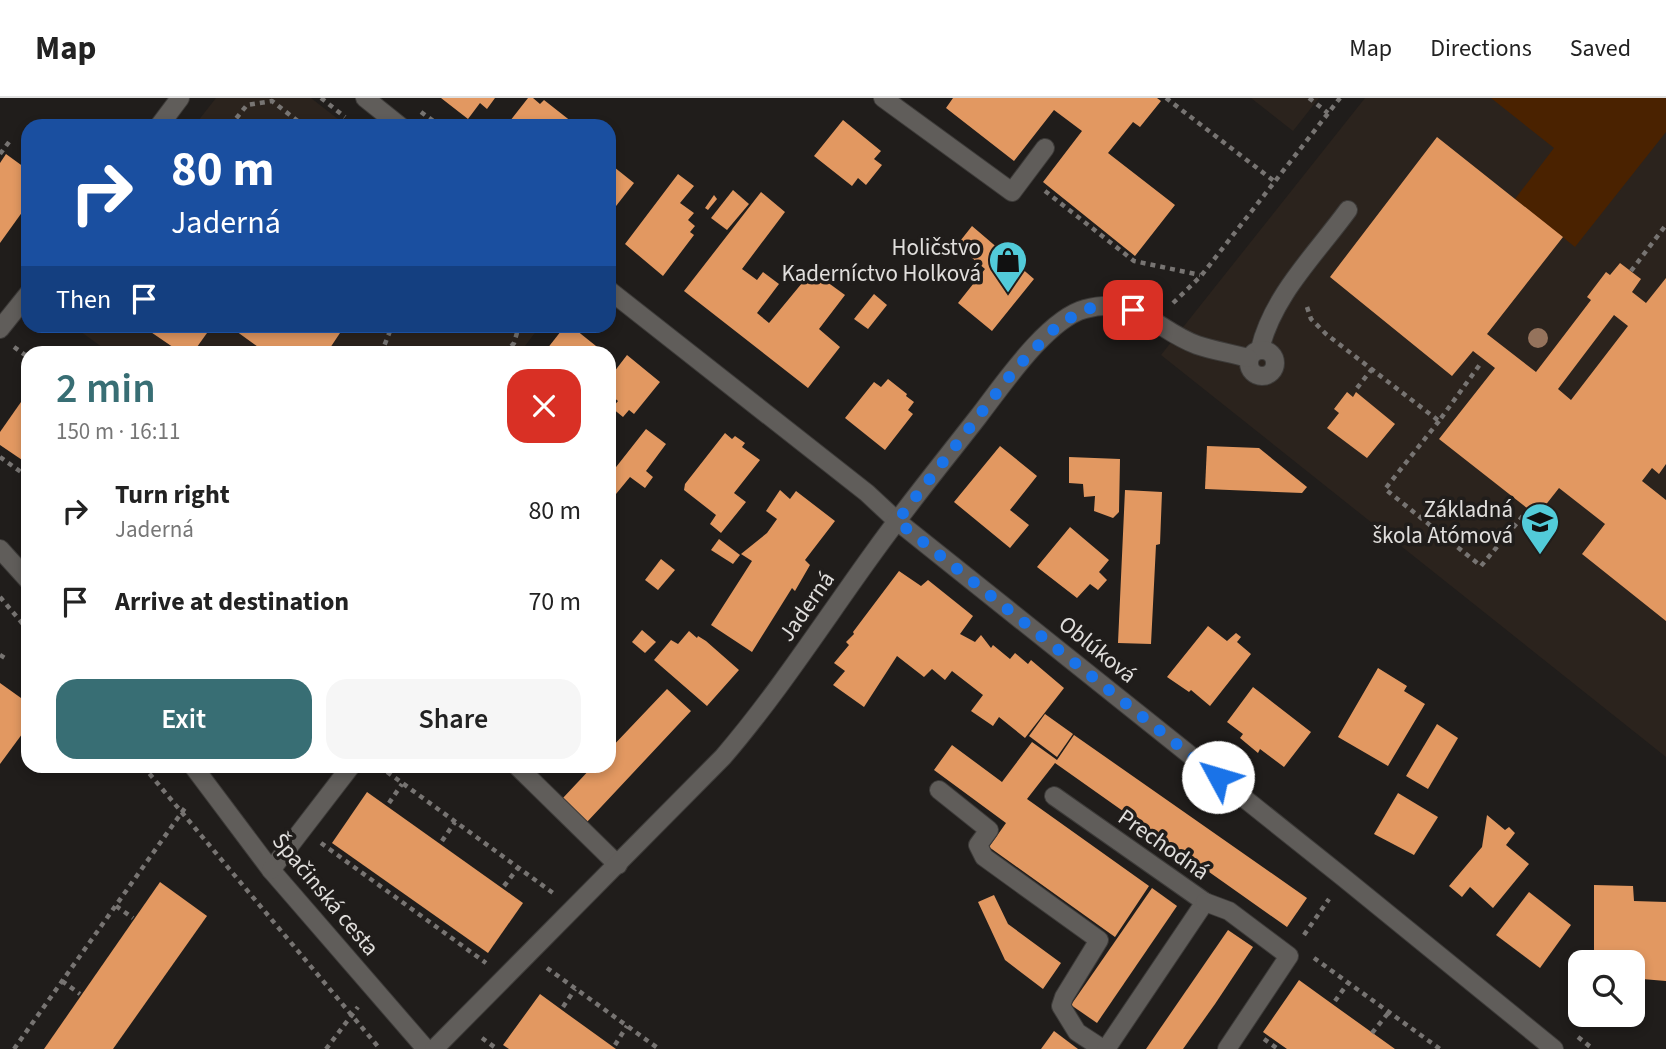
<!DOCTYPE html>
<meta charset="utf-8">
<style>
:root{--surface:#fff;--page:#f6f6f6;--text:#222;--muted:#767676;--line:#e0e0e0;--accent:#386e74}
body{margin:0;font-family:"Source Sans 3",sans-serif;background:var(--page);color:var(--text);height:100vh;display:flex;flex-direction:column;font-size:26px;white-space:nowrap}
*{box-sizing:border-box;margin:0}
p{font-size:23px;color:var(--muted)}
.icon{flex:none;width:38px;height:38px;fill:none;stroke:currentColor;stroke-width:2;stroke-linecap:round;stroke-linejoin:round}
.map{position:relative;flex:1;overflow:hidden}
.details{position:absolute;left:21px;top:248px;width:595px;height:427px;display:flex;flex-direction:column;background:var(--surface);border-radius:21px;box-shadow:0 4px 10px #0003}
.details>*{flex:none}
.guide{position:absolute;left:21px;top:21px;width:595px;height:214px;border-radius:21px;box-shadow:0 4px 10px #0003;background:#1a4fa0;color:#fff;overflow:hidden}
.fabs{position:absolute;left:1568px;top:852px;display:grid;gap:14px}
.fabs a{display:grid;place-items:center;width:77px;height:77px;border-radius:14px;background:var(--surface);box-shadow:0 4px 10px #0003;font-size:35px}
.pin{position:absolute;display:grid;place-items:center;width:60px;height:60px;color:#fff;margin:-30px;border-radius:14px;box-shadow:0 4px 10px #0006}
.me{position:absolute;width:77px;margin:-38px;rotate:309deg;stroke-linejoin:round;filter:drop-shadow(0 0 5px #0008)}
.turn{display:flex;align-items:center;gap:24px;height:147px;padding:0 35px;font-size:32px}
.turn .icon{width:91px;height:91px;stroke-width:2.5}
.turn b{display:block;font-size:49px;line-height:60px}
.then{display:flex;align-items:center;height:66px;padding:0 35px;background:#0003;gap:14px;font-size:26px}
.round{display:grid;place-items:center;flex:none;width:74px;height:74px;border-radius:21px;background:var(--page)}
.summary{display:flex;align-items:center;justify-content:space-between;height:119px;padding:0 35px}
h1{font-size:42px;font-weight:600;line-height:52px;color:var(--accent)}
.action{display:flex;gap:14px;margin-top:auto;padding:14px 35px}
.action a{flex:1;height:80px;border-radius:21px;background:var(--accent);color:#fff;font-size:28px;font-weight:600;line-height:80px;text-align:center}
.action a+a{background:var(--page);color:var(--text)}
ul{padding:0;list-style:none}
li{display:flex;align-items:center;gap:21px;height:91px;padding:0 35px}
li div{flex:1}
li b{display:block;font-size:26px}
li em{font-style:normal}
header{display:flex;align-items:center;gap:42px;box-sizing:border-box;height:98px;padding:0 35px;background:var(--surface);border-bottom:2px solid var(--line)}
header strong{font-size:33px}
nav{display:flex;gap:38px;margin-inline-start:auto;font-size:24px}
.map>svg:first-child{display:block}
</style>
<header>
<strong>Map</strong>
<nav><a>Map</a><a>Directions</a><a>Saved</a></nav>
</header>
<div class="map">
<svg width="1666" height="951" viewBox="0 0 1666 951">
<rect width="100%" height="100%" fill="#201d1b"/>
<g fill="#2b231d">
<polygon points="216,0 311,0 347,28 194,28"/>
<polygon points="1251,0 1319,0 1293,33"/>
<polygon points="1365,0 1666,0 1666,659 1161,257"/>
<polygon points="73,228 540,228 519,256 110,255"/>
</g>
<polygon fill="#4a2200" points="1491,0 1666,0 1666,34 1575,149 1515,101 1554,50"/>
<g fill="#e29861" fill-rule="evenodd">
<polygon points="441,0 495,0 487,11 480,5 468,21"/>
<polygon points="528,0 533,0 540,6 544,2 572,24 568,28 506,28"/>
<polygon points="953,0 1157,0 1161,3 1140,29 1133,24 1108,55 1175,107 1135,158 1043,84 1082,33 1054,12 1014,63 946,10"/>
<polygon points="843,22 881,53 874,61 882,67 866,87 858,80 852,88 814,58"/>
<path d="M1437,39l126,100 -76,97 49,38 55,-72 -4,-3 19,-25 4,3 10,-12 21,16 -9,13 14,11 20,-25v186l-7,10 -7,-6 -10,13 24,19v121l-84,-67 23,-30 -46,-36 -22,28 -98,-77 56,-71 -22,-17 -21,25 -122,-99zM1614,217l14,11 -57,74 -13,-11z"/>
<polygon points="6,56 28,72 28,106 0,145 0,65"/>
<polygon points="609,65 634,85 609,117"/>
<polygon points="678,76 694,88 680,105 694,115 688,122 695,128 690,134 694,137 663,178 625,146"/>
<polygon points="733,92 749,106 727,132 711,120"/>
<polygon points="761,94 785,114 742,171 757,182 763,174 779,186 757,215 769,225 812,173 845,197 819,231 840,249 808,290 684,193"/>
<polygon points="714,97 717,101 708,112 705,110"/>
<polygon points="972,128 1034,181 992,233 958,205 985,171 957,147"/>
<polygon points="874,196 887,207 868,231 854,221"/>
<polygon points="142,228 212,228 192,256 183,256"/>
<polygon points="229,228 347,228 349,229 348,232 344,229 326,256 268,256"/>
<polygon points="565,228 571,228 606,256 543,256"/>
<polygon points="627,257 660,284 634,316 629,312 623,319 612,310 618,303 612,298 609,302 609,270 614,274"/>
<polygon points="888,281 907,296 906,298 914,304 908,312 913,316 885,352 845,320 874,284 881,289"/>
<polygon points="28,294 28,366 0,347 0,334"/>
<polygon points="1347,294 1353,299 1356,294 1395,326 1367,360 1327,330 1339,315 1334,311"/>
<polygon points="646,331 666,346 646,373 653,379 645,390 630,379 616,396 612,393 609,397 609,378"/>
<polygon points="725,335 732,341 735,338 745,345 742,349 760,362 734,395 746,404 721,435 710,426 716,417 684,392 685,386"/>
<polygon points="1000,348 1037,378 1010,412 1029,427 1010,450 954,404"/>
<polygon points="1207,348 1259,350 1307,389 1302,395 1205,391"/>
<polygon points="1069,359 1120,361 1119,414 1113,420 1094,413 1095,398 1084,399 1083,386 1069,385"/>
<polygon points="780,392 790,401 796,393 835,423 805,462 810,467 795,493 792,490 752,554 711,527 752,463 741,456 767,435 777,421 766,413"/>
<polygon points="1125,392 1162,394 1160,446 1156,447 1151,546 1118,545"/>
<polygon points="1070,429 1109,462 1099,474 1107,482 1098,492 1090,486 1077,500 1037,469"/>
<polygon points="719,441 740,457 733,466 711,452"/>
<polygon points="661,461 675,472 658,492 645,482"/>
<polygon points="899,473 921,488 928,482 973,518 960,536 975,544 981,537 991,550 993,547 1010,561 1015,555 1028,566 1031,562 1064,590 1025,640 999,619 993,628 971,613 983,597 952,573 945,582 932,571 924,579 897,558 864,609 833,587 845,573 834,565 849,547 846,544 854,536 853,534"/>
<polygon points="1208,528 1227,543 1236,535 1241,539 1237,544 1251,556 1210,608 1191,592 1189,594 1167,579"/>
<polygon points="642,532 656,544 645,555 632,544"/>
<polygon points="689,533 697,540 698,538 706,543 739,572 707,608 654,562 671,542 678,546"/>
<polygon points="1378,570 1407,588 1404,593 1425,606 1388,668 1338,639"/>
<polygon points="0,585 28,605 28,628 0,666"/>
<polygon points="1253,589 1311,634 1284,669 1260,651 1258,655 1240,640 1243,636 1227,624"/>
<polygon points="667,591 691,613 587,724 562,701 593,668 609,668 609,652"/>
<polygon points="1045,616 1073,636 1057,659 1029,638"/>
<polygon points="1437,626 1458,640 1428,691 1406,678"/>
<polygon points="1074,637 1307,800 1287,829 1055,665 1027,701 1149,788 1115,839 989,749 1006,725 934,672 952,647 1002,684 1032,644 1057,662"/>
<polygon points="367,694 523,805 488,855 332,745"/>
<polygon points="1398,695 1438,719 1414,757 1374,736"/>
<polygon points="1487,717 1505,732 1509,729 1515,735 1506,747 1529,766 1493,810 1470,789 1462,799 1449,788 1482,749"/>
<polygon points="160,784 207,818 113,951 44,951"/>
<polygon points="1594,787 1633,788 1634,803 1666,804 1666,883 1642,881 1641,894 1633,894 1633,864 1594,864"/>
<polygon points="1152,790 1177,808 1097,925 1071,907"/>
<polygon points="1529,794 1571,827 1540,870 1496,837"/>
<polygon points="994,797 1008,826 1061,865 1043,891 1005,862 978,804"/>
<polygon points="1228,832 1253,849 1215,906 1183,951 1146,951"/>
<polygon points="1299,882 1335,908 1395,951 1287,951 1263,934"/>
<polygon points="540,896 566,915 616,951 509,951 503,947"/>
<polygon points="1054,933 1078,951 1041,951"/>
</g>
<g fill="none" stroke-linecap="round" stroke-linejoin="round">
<defs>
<g id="minor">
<polyline points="365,0 400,28"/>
<polyline points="883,0 1012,94 1045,50"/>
<polyline points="159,28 180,0"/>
<polyline points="609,192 867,395 897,423 1344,780 1554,951"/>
<polyline points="0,231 28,196"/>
<path d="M1260,251c13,-54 56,-95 88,-139"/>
<circle cx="1262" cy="265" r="13"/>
<polyline points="0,451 28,482"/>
<polyline points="193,668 271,772 426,951"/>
<polyline points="517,668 618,767"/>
<polyline points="939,692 989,732 978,747 984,759 1099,842 1064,899 1061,908 1077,934 1103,951"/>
<polyline points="1054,698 1205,804 1106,951"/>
<polyline points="271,772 351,668"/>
<polyline points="1205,804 1229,813 1289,858 1227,951"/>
<path d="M434,951l289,-292c55,-64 101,-136 151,-205 33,-46 69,-90 104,-135 24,-31 69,-98 107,-108 52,-14 71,21 112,36 17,6 35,8 51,13"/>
</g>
</defs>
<use href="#minor" stroke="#3d3b39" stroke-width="20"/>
<g stroke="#777472" stroke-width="4.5" stroke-dasharray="5 5" stroke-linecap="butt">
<polyline points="321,0 345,19"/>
<polyline points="1166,0 1274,83"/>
<polyline points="1309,0 1328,15"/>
<polyline points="421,14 440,28"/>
<polyline points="230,28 247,7 272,3 304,28"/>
<polyline points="0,56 9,44"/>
<polyline points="1045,93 1134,163 1200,177"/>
<polyline points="1631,173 1666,127"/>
<polyline points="1173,205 1201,178 1340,0"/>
<polyline points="1307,209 1311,221 1326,236 1439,323 1481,265"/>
<polyline points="14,249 28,259"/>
<polyline points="381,256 392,228"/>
<polyline points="505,256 514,245 519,228"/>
<polyline points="1357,290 1372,271"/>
<polyline points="1439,323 1385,391 1481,468 1527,413"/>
<polyline points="0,359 28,379"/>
<polyline points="0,499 28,532"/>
<polyline points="0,557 5,560"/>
<polyline points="143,668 380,951"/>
<polyline points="379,668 553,795"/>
<polyline points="389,705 402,686"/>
<polyline points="442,743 455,724"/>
<polyline points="321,745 486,865"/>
<polyline points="504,788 518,770"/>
<polyline points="116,808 133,820"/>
<polyline points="1304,837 1329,801"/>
<polyline points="1314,860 1440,951"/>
<polyline points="547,870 659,951"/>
<polyline points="62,883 80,896"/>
<polyline points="1335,903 1348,885"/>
<polyline points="563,909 575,891"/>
<polyline points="1372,935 1389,914"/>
<polyline points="1578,939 1593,951"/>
<polyline points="482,940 497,951"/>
<polyline points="1264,941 1278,951"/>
<polyline points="615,947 627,928"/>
<polyline points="14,951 187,707"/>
<polyline points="326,951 358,909"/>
</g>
<use href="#minor" stroke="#605d5a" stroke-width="18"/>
</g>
<circle fill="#95735c" cx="1538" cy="240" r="10"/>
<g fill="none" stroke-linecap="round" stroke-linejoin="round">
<polyline stroke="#1a73e8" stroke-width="12" stroke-dasharray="0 21.6" points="1133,212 1101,209 1084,211 1056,229 1016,270 897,423 1218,679"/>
</g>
<defs>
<symbol id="shop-pin" viewBox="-11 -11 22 30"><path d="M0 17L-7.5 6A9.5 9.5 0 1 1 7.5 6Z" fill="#52cbd9" stroke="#201d1b"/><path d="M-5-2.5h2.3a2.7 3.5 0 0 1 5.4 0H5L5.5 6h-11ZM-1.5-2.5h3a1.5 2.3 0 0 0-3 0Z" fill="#111"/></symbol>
<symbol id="school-pin" viewBox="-11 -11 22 30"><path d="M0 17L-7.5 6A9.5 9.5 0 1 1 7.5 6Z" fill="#52cbd9" stroke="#201d1b"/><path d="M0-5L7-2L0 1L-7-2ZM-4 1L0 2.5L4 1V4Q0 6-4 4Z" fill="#111"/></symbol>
</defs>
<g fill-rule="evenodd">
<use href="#shop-pin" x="986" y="140" width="44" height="60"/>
<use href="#school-pin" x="1518" y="402" width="44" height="60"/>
</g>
<g text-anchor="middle" stroke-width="7" stroke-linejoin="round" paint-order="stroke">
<g font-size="23" fill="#e0dedc" stroke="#201d1b" text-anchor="end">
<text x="981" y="157">Holičstvo<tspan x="981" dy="26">Kaderníctvo Holková</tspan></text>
<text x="1513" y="419">Základná<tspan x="1513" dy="26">škola Atómová</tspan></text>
</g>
<g font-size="23" fill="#e0dedc" stroke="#201d1b">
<text transform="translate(806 508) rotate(-55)" y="8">Jaderná</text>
<text transform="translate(1098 551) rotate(39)" y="8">Oblúková</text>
<text transform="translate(1164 746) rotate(35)" y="8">Prechodná</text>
<text transform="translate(326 796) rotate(50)" y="8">Špačinská cesta</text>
</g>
</g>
</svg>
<div class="fabs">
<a><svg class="icon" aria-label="search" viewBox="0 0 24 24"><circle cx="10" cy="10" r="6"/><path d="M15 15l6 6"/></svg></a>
</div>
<div class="pin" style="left:1133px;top:212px;background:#d93025"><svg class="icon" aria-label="arrive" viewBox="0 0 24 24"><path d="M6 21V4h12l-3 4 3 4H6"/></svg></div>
<svg class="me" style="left:1218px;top:679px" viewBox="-20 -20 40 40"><circle r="19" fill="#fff"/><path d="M0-13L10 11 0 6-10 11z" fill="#1a73e8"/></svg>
<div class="guide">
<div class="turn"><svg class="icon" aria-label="right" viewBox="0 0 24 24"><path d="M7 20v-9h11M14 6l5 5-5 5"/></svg><div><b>80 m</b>Jaderná</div></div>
<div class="then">Then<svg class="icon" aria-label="arrive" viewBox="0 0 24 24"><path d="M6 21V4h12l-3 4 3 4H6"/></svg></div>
</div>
<section class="details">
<div class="summary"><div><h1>2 min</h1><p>150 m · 16:11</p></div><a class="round" style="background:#d93025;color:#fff"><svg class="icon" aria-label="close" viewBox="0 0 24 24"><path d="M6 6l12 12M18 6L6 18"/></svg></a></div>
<ul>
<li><svg class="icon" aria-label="right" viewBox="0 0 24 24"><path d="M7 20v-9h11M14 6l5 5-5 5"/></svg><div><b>Turn right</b><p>Jaderná</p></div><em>80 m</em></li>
<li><svg class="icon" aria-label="arrive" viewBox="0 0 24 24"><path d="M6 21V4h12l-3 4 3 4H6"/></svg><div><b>Arrive at destination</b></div><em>70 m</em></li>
</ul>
<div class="action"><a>Exit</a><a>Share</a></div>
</section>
</div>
